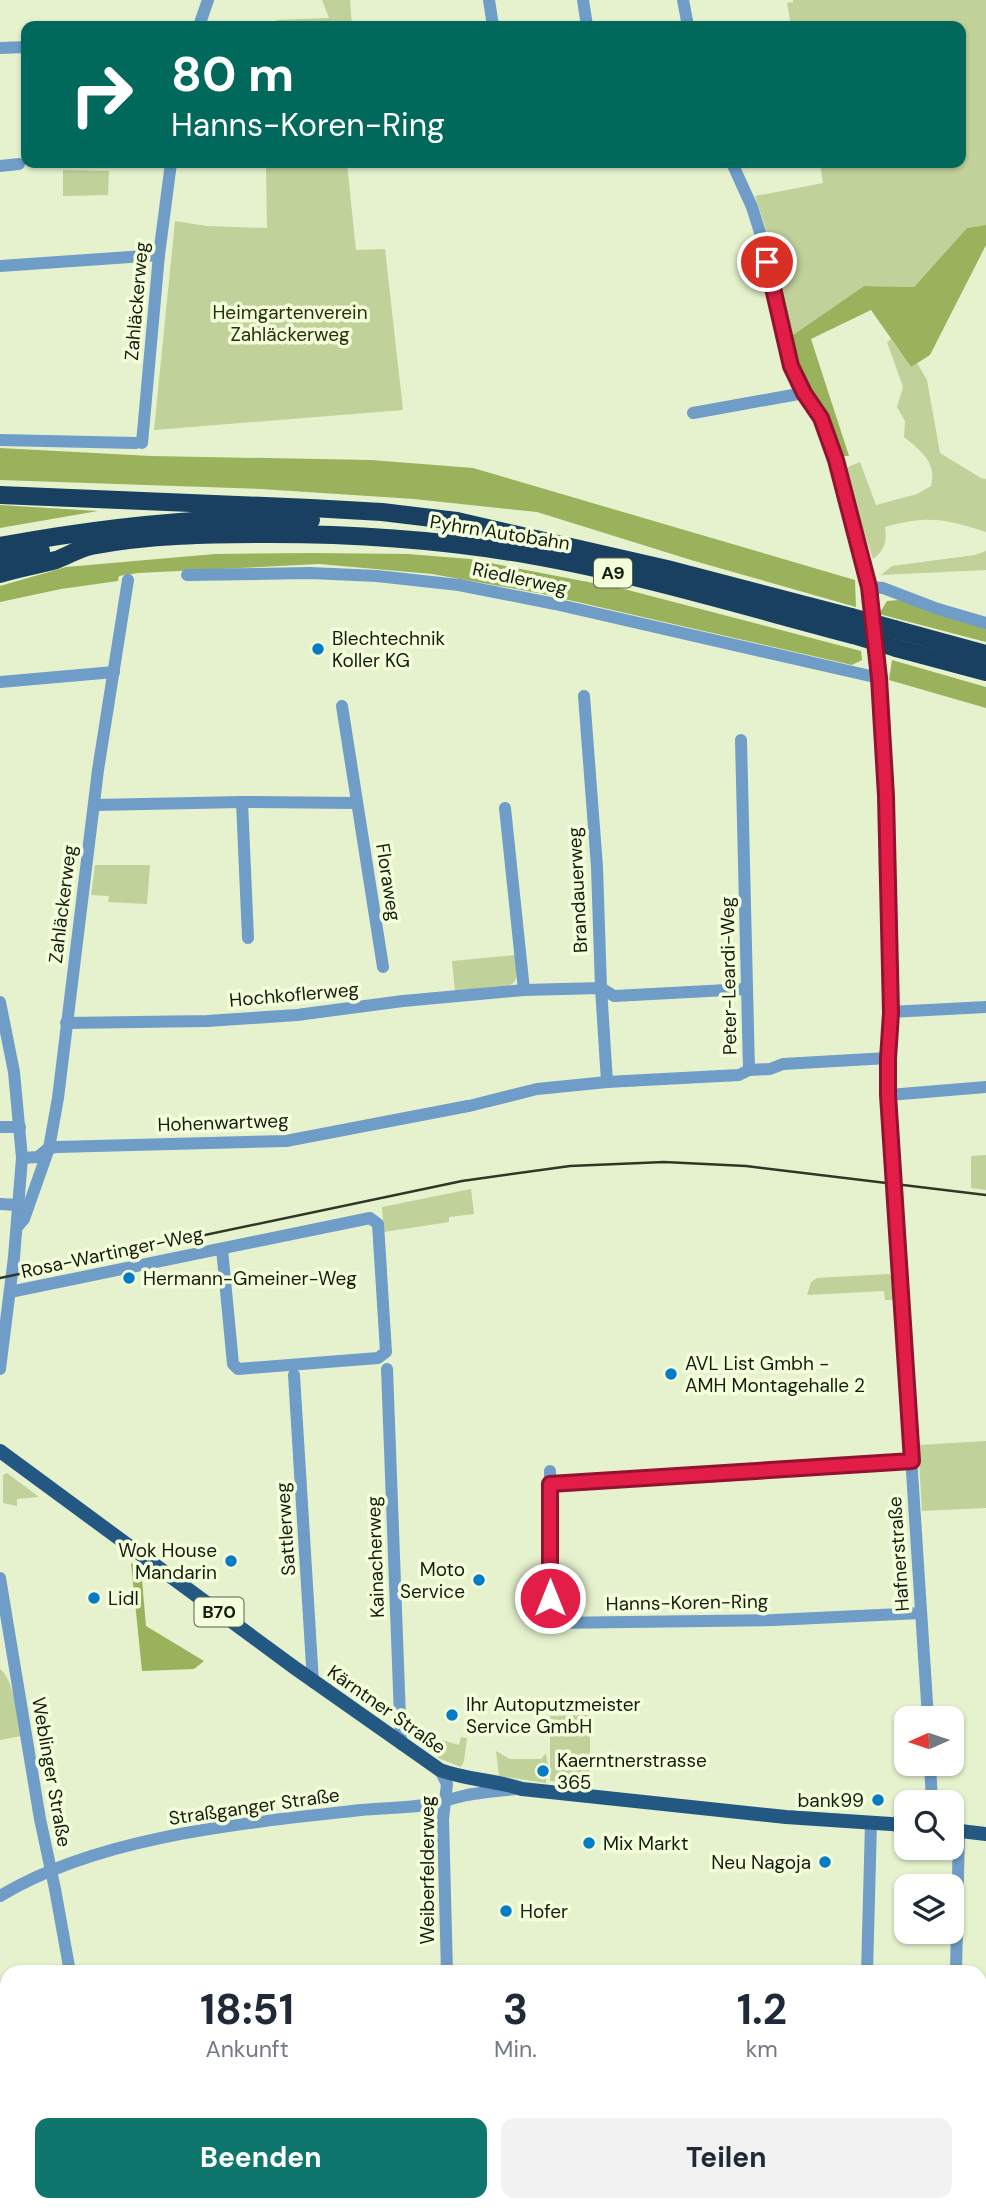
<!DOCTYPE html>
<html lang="de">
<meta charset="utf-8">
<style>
:root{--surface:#fff;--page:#f2f2f3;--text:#1f2937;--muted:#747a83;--accent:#0f766e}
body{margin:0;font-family:"DM Sans",sans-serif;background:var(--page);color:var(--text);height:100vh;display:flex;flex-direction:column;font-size:26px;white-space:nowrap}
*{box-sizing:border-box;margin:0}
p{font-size:23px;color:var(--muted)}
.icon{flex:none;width:38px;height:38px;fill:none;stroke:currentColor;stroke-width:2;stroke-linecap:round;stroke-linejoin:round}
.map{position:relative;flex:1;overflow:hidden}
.side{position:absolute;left:0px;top:1965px;width:987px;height:247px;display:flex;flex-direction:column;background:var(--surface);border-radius:21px 21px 0 0;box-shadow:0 2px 5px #0004}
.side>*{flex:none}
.top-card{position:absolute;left:21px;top:21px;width:945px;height:147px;border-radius:14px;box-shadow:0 2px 5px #0004;background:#00695c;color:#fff;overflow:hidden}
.needle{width:46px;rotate:267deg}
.controls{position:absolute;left:894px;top:1706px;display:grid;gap:14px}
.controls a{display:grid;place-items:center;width:70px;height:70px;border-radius:14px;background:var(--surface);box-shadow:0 2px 5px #0004;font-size:35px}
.pin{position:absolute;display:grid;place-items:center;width:60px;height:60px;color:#fff;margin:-30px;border:4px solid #fff;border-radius:50%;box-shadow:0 2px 7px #0007}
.me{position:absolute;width:77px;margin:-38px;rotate:0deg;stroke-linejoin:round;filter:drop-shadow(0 0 5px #0008)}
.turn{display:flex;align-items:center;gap:24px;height:147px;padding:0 35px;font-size:32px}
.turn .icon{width:91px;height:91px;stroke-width:2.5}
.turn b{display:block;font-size:49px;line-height:60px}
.eta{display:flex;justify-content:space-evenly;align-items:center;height:119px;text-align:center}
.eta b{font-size:42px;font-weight:700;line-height:49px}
.cta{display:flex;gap:14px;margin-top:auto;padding:14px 35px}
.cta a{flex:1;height:80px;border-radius:14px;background:var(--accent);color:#fff;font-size:28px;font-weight:700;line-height:80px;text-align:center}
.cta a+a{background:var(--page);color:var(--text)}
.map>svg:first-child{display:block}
</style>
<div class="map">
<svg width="986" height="2211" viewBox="0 0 986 2211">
<rect width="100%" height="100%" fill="#e6f2ce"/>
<g fill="#c0d19a">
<polygon points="322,0 350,0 352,26 276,26 276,20 329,18"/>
<polygon points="793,0 986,0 986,225 967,228 914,287 864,286 790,337 766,229 755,196 823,183 820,163 961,163 961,26 791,26 787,3 793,2"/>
<polygon points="347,164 356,250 385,249 403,410 154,430 175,221 207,226 267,228 266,166"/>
<polygon points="63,170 109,171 108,195 63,196"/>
<path d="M891,339l20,28 6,-4 10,17 13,73 41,25 5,1v53c-41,-13 -58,-17 -101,-5 2,15 0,23 -12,32l-30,-90 17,-7 16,43 41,-11 14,-8c6,-24 -11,-36 -27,-49l1,-16 -8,-14 6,-20 -16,-45z"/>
<polygon points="986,551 986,570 881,575 892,566 975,555"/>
<polygon points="95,865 150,865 147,904 108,902 109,896 91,895"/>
<path d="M515,955c1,10 6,25 -5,30l-55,6 -3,-30z"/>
<polygon points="986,1155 986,1190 971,1188 971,1156"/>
<polygon points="471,1189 474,1214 449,1217 449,1222 384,1232 382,1207"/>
<polygon points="889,1274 892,1277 893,1300 885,1300 884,1291 807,1295 811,1282 817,1278"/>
<polygon points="986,1441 986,1508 922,1511 918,1445"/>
<polygon points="7,1473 39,1497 17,1499 17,1506 3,1503 3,1475"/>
<path d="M0,1669c14,10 18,50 21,67l-21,4z"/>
<polygon points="590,1715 590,1785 550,1781 550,1716"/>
<polygon points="461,1737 467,1738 464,1761 461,1767 438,1758 442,1740 459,1745"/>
<polygon points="496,1751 510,1759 541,1759 546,1753 548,1765 546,1783 499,1776"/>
<polygon points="779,2205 947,2206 949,2207 986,2206 986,2211 780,2211"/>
</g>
<g fill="#9ab25b">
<polygon points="986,225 986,245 930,355 911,367 871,310 811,339 849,456 841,456 820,406 802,377 790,337 864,286 914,287 967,228"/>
<polygon points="0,448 151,456 371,460 473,468 855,580 856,607 691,560 537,512 414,499 261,489 0,480"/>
<polygon points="0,505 98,511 0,528"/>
<polygon points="313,553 408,554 470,559 624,589 861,651 862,660 852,665 538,593 432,574 319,564 138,573 119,576 118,581 61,589 0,602 0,586 66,567 215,554"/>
<polygon points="899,600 986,627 986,642 879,614 887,601"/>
<polygon points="892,660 986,687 986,708 889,680"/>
<polygon points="131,1563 141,1568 146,1626 204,1661 194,1669 142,1671"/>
</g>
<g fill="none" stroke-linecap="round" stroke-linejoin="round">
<g stroke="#6f9dc7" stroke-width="12">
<polyline points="489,0 493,26"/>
<polyline points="583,0 587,26"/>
<polyline points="683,0 688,26"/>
<polyline points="199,26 208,0"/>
<polyline points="0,48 26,47"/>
<polyline points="732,163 752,207 763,242 791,366 804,393 821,418 836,460 869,587 879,678 886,796 890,1012 888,1058 890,1134 928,1718"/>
<polyline points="0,166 19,164"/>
<polyline points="0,266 159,255"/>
<polyline points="693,413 804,393"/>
<polyline points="0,440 136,443"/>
<polyline points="142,443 159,255 171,163"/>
<polyline points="187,575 310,573 377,576 459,585 555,604 879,678"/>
<polyline points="869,587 883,588 938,609 986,623"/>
<polyline points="0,682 114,672"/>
<polyline points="342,706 383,967"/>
<polyline points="741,740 749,1070 770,1069 783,1064 888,1058"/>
<polyline points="94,805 242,802"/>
<polyline points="505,808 524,990"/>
<polyline points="248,938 242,802 357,803"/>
<polyline points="0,1002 14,1072 22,1158 14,1257 0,1369"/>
<polyline points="890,1012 986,1007"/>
<polyline points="66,1023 207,1021 297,1015 403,1001 524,990 601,988 614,996 746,989"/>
<polyline points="607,1082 739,1075 749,1070"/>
<polyline points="889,1095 986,1087"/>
<polyline points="469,1106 537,1089 607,1082 601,988 597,867 584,696"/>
<polyline points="0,1127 20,1127"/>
<polyline points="22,1158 38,1157 49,1148 57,1147 286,1141 468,1106"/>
<polyline points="0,1204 18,1205"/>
<polyline points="17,1227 24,1219 49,1148 58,1098 98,770 128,580"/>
<polyline points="10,1292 370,1218 378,1224 386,1352 378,1358 238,1369 233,1364 222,1249"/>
<polyline points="387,1369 401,1744"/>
<polyline points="294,1375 313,1682"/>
<polyline points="550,1471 550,1623 774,1620 921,1613"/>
<polyline points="550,1484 911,1461"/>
<polyline points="0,1578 40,1819 55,1889 70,1972"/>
<polyline points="930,1764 932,1802"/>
<polyline points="440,1770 447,1784 443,1819 447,1972"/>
<path d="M0,1896c101,-61 246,-73 361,-86 21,-2 43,-2 64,-5 14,-2 28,-7 42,-10 16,-3 32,-4 48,-6"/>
<polyline points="867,1972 871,1823"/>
<polyline points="956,1972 959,1831"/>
<polyline points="980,2197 986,2197"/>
<polyline points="99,2205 99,2211"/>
<polyline points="314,2205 314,2211"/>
<polyline points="456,2205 456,2211"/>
<polyline points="735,2211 745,2205"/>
</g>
<g stroke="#235883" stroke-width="14">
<path d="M0,1451l295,217 145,102c27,10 55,10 82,19l264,28 120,8"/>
<polyline points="952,1830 986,1834"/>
</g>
<g stroke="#194060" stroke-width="18">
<polyline points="0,495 311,508 382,512 457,521 667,569 851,617"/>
<path d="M0,546c76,-14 153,-24 230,-27 27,-2 54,0 81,1"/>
<polyline points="0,559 41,551"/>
<path d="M0,574c19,-6 38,-9 56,-14 12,-4 23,-12 35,-14 58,-11 120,-12 179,-12 87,0 174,6 259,21 109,19 217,52 324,80"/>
<polyline points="894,629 986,654"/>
<polyline points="896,648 986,672"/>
</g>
<polyline stroke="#313626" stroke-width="2.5" points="0,1278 462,1181 570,1166 664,1162 746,1166 986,1195"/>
<g stroke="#194060" stroke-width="18">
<polyline points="851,617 894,629"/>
<polyline points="853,635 896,648"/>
</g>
</g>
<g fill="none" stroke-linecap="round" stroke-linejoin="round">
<defs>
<polyline id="route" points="550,1598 550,1484 912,1461 888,1095 888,1059 891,1013 886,796 879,678 869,587 836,460 821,418 804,393 791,366 767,262"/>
</defs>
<use href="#route" stroke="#92132f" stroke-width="18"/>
<use href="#route" stroke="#e11d48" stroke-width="12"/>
</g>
<g fill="#047bc5" stroke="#f3ffdb" stroke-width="2.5">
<circle cx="318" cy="649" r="7"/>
<circle cx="129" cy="1278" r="7"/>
<circle cx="671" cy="1374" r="7"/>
<circle cx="231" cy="1561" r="7"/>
<circle cx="479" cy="1580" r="7"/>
<circle cx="94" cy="1598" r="7"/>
<circle cx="452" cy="1715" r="7"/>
<circle cx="543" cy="1771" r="7"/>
<circle cx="878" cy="1800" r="7"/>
<circle cx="589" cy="1843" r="7"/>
<circle cx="825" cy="1862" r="7"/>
<circle cx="506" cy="1911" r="7"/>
</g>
<g text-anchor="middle" stroke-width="7" stroke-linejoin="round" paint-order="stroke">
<g fill="#f3ffdb" stroke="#5a604c" stroke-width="2">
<rect x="594" y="558.5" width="38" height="29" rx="5"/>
<rect x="194.5" y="1597.5" width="49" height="29" rx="5"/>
</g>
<g font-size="18" font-weight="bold" fill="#181c0f">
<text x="613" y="579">A9</text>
<text x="219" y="1618">B70</text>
</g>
<g font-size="19" fill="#181c0f" stroke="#f3ffdb">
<text transform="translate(136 301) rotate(-85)" y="7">Zahläckerweg</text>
<text transform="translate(500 532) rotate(9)" y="7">Pyhrn Autobahn</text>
<text transform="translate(520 578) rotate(12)" y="7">Riedlerweg</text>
<text transform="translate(389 882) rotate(81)" y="7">Floraweg</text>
<text transform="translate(577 890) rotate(-93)" y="7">Brandauerweg</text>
<text transform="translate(62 904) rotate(-83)" y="7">Zahläckerweg</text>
<text transform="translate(728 976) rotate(-91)" y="7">Peter-Leardi-Weg</text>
<text transform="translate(294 994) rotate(-5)" y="7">Hochkoflerweg</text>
<text transform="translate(223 1122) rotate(-2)" y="7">Hohenwartweg</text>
<text transform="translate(112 1252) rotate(-12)" y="7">Rosa-Wartinger-Weg</text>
<text transform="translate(285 1529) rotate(-94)" y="7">Sattlerweg</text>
<text transform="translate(898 1554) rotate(-94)" y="7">Hafnerstraße</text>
<text transform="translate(375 1557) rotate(-92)" y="7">Kainacherweg</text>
<text transform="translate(687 1602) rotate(-1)" y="7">Hanns-Koren-Ring</text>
<text transform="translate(387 1709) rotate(35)" y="7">Kärntner Straße</text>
<text transform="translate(52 1772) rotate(80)" y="7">Weblinger Straße</text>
<text transform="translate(254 1806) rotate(-8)" y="7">Straßganger Straße</text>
<text transform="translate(427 1870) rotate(-90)" y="7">Weiberfelderweg</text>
</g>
<g font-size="19" fill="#27300a" stroke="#f3ffdb">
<text x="290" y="319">Heimgartenverein<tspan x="290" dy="22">Zahläckerweg</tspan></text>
</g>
<g font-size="19" fill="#181c0f" stroke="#f3ffdb" text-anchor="start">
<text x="332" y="645">Blechtechnik<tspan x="332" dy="22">Koller KG</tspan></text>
<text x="143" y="1285">Hermann-Gmeiner-Weg</text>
<text x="685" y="1370">AVL List Gmbh -<tspan x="685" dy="22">AMH Montagehalle 2</tspan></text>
<text x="217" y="1557" text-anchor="end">Wok House<tspan x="217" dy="22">Mandarin</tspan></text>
<text x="465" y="1576" text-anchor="end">Moto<tspan x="465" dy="22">Service</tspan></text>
<text x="108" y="1605">Lidl</text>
<text x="466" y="1711">Ihr Autoputzmeister<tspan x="466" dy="22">Service GmbH</tspan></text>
<text x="557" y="1767">Kaerntnerstrasse<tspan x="557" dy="22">365</tspan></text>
<text x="864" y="1807" text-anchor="end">bank99</text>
<text x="603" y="1850">Mix Markt</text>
<text x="811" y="1869" text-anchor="end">Neu Nagoja</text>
<text x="520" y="1918">Hofer</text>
</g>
</g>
</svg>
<div class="controls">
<a><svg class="needle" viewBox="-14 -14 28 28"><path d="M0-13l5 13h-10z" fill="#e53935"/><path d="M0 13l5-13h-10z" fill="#747a83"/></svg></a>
<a><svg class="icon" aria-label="search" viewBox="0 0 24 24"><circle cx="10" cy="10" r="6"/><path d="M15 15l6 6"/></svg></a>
<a><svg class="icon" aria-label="layers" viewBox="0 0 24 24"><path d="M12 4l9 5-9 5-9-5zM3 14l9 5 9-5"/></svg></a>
</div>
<div class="pin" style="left:767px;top:262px;background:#d93025"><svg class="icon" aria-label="arrive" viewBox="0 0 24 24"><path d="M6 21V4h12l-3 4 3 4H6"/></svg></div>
<svg class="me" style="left:550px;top:1598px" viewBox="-20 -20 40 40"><circle r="17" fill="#e11d48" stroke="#fff" stroke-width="3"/><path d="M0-11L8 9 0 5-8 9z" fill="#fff"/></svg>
<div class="top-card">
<div class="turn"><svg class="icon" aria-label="right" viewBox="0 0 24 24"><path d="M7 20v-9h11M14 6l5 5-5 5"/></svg><div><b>80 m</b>Hanns-Koren-Ring</div></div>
</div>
<section class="side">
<div class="eta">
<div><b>18:51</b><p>Ankunft</p></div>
<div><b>3</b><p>Min.</p></div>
<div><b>1.2</b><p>km</p></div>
</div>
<div class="cta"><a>Beenden</a><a>Teilen</a></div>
</section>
</div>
